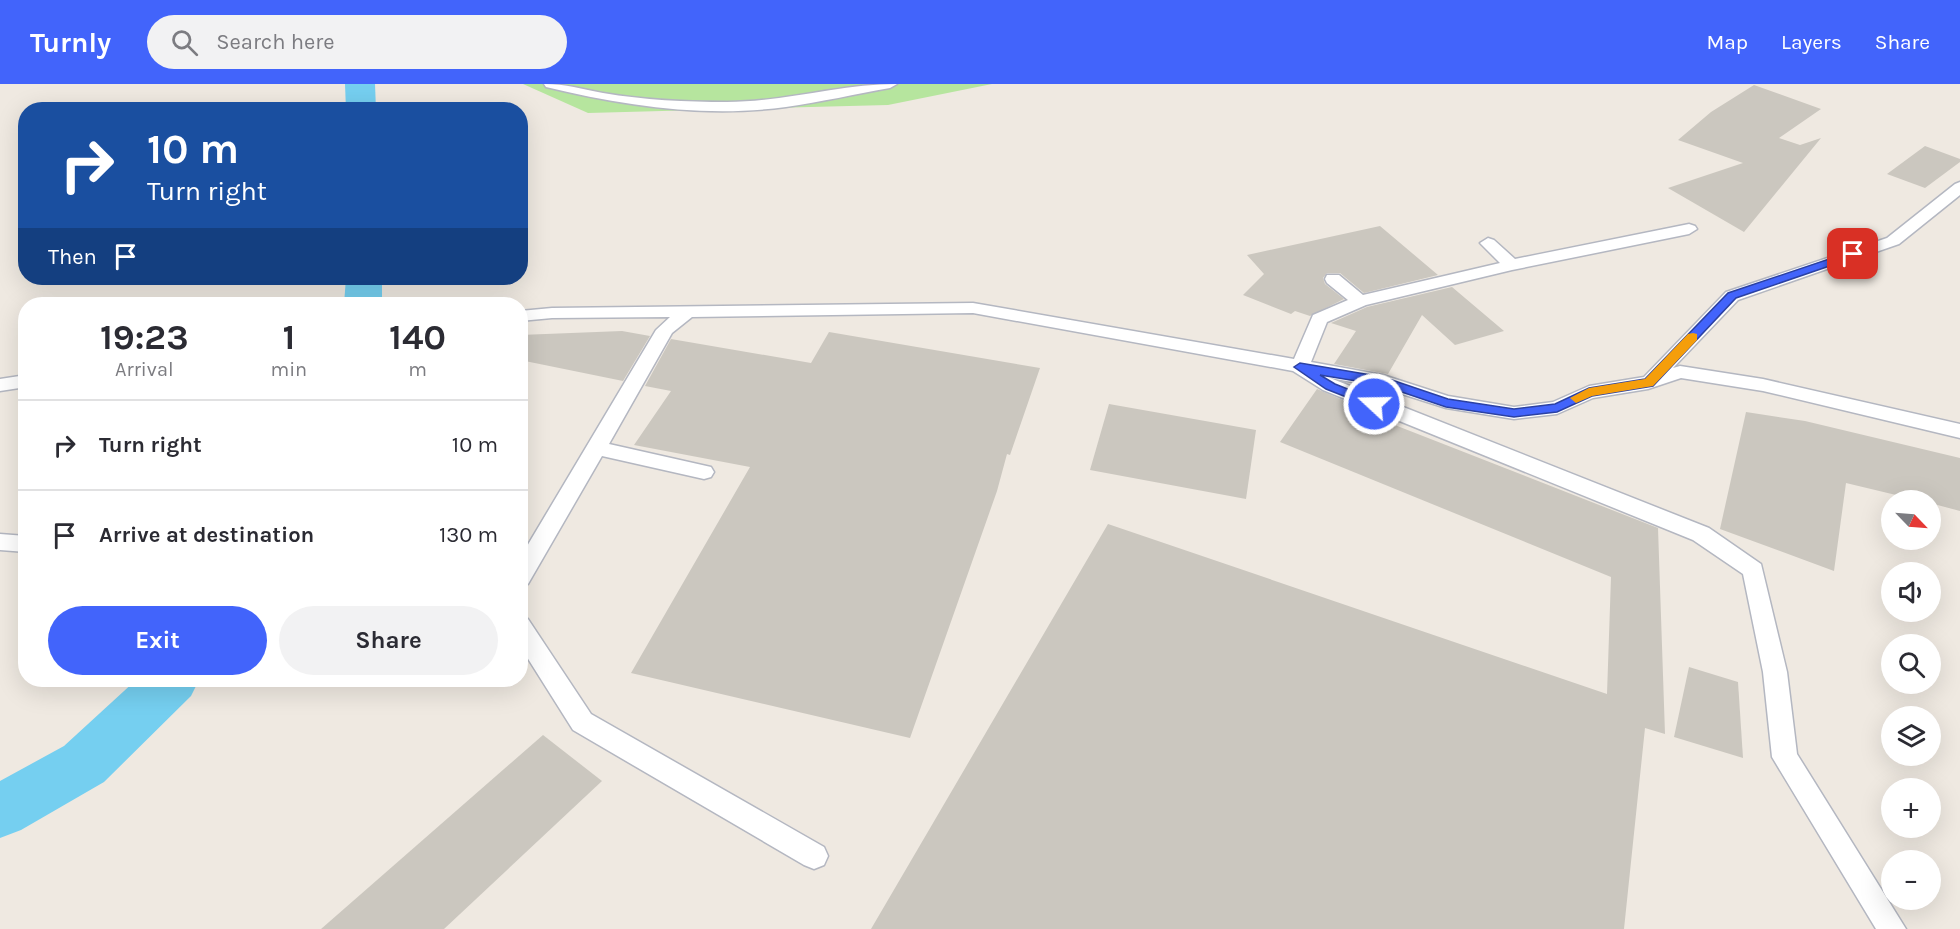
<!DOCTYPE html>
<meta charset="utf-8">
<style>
:root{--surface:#fff;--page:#f2f2f3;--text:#2b2b33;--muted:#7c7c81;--line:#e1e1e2;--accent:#4264fb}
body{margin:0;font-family:Karla,sans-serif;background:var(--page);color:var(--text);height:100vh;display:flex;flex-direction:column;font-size:22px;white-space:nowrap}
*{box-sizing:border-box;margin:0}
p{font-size:20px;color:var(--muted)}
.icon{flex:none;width:33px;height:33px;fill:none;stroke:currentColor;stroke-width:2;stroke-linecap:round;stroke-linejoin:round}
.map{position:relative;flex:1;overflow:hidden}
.sheet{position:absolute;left:18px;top:213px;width:510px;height:390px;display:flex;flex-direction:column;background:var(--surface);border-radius:24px;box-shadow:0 6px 24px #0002}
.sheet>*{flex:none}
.banner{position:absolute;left:18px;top:18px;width:510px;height:183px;border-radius:24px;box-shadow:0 6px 24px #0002;background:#1a4fa0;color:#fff;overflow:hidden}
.needle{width:39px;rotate:115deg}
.controls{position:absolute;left:1881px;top:406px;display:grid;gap:12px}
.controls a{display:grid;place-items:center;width:60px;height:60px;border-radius:50%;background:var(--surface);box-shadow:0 6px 24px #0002;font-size:30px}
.pin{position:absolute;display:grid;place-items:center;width:51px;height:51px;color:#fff;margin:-26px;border-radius:12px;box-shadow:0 3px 9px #0006}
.me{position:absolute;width:66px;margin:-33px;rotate:291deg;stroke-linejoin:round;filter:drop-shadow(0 0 4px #0008)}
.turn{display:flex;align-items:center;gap:21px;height:126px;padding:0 30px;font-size:27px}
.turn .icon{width:78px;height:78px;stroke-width:2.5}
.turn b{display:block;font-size:42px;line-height:51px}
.then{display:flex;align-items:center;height:57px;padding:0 30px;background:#0003;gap:12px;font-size:22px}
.eta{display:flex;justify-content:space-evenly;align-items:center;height:102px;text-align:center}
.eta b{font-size:36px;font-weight:700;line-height:42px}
.action{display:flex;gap:12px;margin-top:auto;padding:12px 30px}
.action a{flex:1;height:69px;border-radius:36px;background:var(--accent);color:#fff;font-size:24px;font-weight:700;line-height:69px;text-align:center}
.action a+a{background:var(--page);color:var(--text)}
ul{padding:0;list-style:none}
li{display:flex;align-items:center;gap:18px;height:90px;padding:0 30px;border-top:2px solid var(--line)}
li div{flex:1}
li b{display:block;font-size:22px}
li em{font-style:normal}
header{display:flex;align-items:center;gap:36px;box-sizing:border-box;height:84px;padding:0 30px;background:var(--accent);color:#fff}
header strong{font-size:28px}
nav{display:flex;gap:33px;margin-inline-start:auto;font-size:21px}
.search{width:420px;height:54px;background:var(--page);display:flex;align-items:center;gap:15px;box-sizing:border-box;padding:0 21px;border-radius:33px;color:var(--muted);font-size:22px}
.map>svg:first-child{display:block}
</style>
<header>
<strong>Turnly</strong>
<div class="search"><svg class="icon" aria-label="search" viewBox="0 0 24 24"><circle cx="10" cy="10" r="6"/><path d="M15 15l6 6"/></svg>Search here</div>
<nav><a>Map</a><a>Layers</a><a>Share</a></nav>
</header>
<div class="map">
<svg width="1960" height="845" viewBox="0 0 1960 845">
<rect width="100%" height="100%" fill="#efe9e1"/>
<polygon fill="#b6e59e" points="523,0 992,0 888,21 588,29"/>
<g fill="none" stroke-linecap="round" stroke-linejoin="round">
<g fill="#75cff0" fill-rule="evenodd">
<polygon points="345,0 375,0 376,26 346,26"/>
<polygon points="346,194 382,194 382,220 344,220"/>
<polygon points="136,596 199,596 191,612 104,698 21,746 0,754 0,697 64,662"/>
</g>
</g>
<g fill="#cbc7bf">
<polygon points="1754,1 1821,25 1779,54 1800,61 1821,54 1744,148 1668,104 1743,79 1678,56 1711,28"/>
<polygon points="1925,62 1960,75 1960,78 1925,104 1887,90"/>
<polygon points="1380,142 1438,191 1364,209 1340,189 1327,189 1323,194 1325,200 1344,215 1310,232 1295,227 1291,230 1243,211 1264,190 1247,171"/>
<polygon points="1452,203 1504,247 1455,261 1422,231 1388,290 1334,280 1356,247 1331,239 1367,223"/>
<polygon points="622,247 650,252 623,297 520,276 520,251"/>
<polygon points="829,248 1040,284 1010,371 1007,370 997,407 910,654 631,589 750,383 634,361 671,307 645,302 671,255 811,279"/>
<polygon points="1317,305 1366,326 1364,329 1658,444 1665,650 1645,644 1624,845 871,845 1108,440 1607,610 1611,493 1280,358"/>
<polygon points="1109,320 1256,346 1246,415 1090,386"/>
<polygon points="1746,328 1805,337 1960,374 1960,427 1930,419 1930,417 1921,417 1846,399 1834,487 1720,445"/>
<polygon points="1689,583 1738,598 1743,674 1674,653"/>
<polygon points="543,651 602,697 444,845 321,845"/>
</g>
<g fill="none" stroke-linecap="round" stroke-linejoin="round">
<defs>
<g id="service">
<path d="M544,0c22,0 38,5 59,9 41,7 83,9 124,9 58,0 113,-18 170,-18l-7,4c-34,6 -69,14 -104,19 -80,11 -162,-1 -240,-20z"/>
<polygon points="1960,98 1960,111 1899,160 1738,216 1673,284 1680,282 1763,295 1960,340 1960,354 1763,307 1681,294 1648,305 1593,314 1557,330 1514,335 1446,324 1380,303 1330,294 1709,444 1761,480 1787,588 1797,670 1906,845 1876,845 1772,673 1763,588 1743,490 1693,456 1323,306 1293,287 973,229 692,233 672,249 609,360 711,383 714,388 711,393 704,395 602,372 528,500 520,502 520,474 656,246 670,233 552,234 520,237 520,227 552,224 973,219 1294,275 1313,231 1348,216 1327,199 1325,195 1327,191 1339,191 1363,211 1500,179 1480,159 1488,154 1494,156 1515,175 1689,140 1695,142 1697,145 1689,150 1512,186 1366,221 1327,238 1311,278 1383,291 1448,312 1514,323 1553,318 1589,302 1644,293 1726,208 1887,154 1955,100"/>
<polygon points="26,291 26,303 0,307 0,295"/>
<polygon points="0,450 26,452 26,468 0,466"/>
<polygon points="520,533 528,535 591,630 824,763 828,772 824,781 814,785 804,781 573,646 520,562"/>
</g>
</defs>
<use href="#service" stroke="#b4b7c1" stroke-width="3"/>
<use href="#service" fill="#fff" fill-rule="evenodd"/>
</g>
<polygon fill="#4264fb" stroke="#2b41a3" stroke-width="1.5" points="1853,167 1856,168 1856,173 1736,214 1653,302 1592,312 1557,328 1514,333 1446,323 1381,301 1320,291 1335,300 1378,317 1380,320 1378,323 1374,324 1326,305 1294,283 1300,279 1383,293 1448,315 1514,325 1555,320 1589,304 1645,295 1728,209"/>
<polygon fill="#f59e0b" points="1693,249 1697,250 1697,256 1653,302 1592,312 1576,319 1570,314 1589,304 1645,295 1688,250"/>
</svg>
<div class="controls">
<a><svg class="needle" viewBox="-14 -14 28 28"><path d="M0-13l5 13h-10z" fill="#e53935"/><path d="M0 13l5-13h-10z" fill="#7c7c81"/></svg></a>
<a><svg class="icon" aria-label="sound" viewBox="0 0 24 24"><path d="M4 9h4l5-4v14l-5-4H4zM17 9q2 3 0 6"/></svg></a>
<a><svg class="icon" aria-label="search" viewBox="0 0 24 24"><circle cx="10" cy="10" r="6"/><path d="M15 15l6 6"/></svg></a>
<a><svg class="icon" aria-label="layers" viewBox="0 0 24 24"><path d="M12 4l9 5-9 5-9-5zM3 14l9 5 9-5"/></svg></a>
<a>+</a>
<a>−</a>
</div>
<div class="pin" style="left:1853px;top:170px;background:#d93025"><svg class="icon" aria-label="arrive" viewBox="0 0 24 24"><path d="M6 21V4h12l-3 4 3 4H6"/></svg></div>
<svg class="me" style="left:1374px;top:320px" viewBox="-20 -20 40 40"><circle r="17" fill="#4264fb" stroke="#fff" stroke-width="3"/><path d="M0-11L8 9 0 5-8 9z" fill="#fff"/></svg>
<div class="banner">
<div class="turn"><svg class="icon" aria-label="right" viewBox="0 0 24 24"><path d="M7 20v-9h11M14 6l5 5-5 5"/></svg><div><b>10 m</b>Turn right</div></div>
<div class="then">Then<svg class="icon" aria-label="arrive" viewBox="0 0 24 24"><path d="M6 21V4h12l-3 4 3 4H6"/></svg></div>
</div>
<section class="sheet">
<div class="eta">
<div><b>19:23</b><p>Arrival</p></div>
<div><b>1</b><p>min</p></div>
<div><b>140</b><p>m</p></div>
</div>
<ul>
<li><svg class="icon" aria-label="right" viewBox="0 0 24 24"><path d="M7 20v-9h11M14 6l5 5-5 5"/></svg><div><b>Turn right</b></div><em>10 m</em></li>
<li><svg class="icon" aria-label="arrive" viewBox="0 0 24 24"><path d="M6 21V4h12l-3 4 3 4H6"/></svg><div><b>Arrive at destination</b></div><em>130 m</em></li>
</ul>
<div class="action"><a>Exit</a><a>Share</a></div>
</section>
</div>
